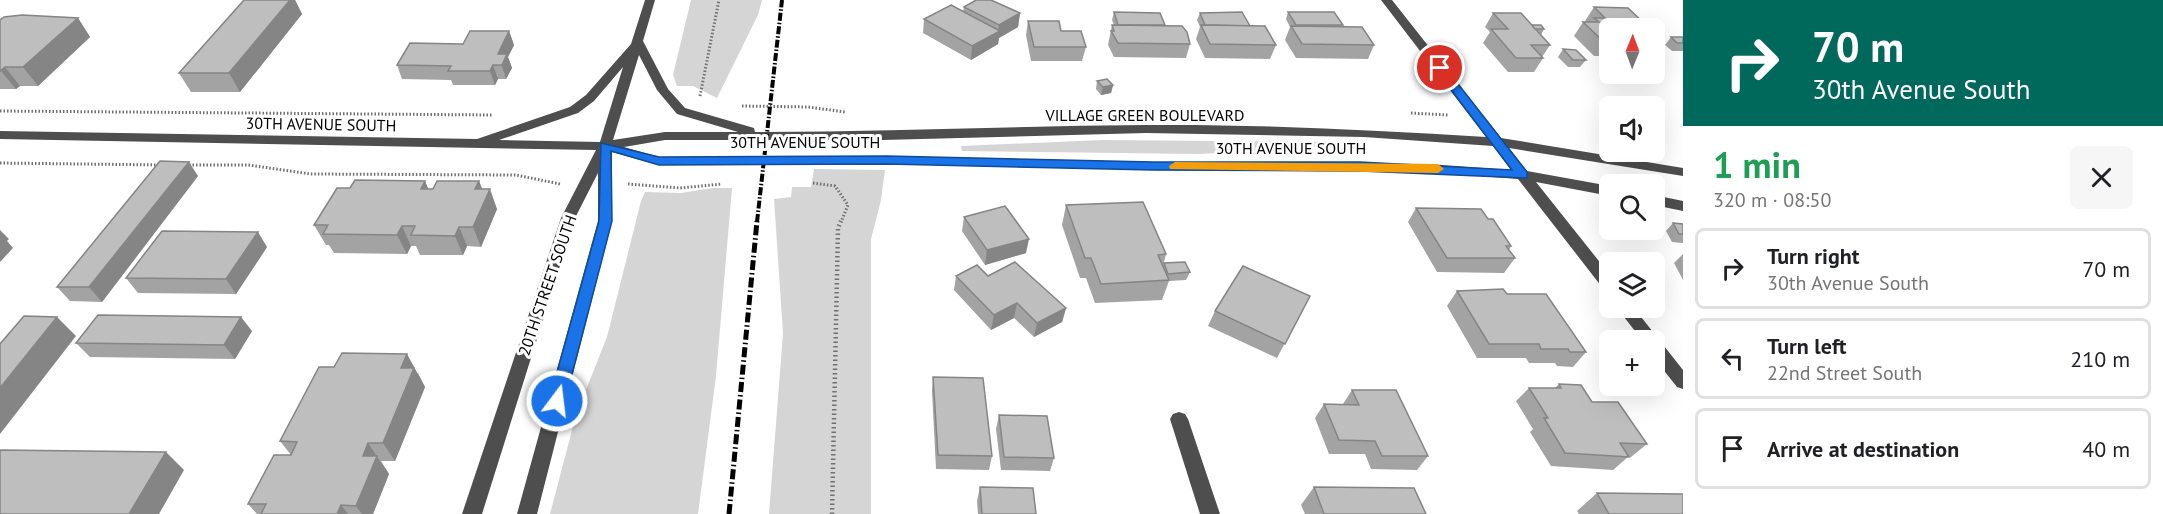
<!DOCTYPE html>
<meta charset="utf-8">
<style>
:root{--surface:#fff;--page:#f6f6f6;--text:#202124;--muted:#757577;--line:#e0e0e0}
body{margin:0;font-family:"PT Sans",sans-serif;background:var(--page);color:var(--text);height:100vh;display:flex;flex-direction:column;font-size:22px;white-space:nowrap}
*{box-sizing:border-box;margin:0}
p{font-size:20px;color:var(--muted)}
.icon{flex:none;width:33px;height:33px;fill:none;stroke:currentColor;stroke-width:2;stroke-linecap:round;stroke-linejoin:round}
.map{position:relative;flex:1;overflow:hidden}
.panel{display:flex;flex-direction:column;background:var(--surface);width:480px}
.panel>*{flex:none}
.hud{background:#00695c;color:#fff;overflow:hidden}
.needle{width:39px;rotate:1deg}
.controls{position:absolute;left:1599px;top:18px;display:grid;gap:12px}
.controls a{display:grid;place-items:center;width:66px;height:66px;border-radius:9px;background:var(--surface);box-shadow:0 6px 24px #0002;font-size:30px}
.pin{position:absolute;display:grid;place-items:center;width:51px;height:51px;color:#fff;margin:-26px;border:3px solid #fff;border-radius:50%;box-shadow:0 2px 6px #0007}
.me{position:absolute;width:66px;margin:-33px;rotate:15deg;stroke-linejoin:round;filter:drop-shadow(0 0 4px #0008)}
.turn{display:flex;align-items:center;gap:21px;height:126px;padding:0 30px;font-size:27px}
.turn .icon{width:78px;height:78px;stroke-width:2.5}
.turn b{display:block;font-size:42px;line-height:51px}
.round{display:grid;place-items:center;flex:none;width:63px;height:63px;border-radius:9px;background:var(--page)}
.head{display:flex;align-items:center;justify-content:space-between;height:102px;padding:0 30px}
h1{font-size:36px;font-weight:600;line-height:45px;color:#1e9e55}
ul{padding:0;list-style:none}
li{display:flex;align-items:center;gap:18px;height:81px;margin:0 12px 9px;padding:0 18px;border:3px solid var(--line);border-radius:9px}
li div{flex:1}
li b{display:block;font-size:22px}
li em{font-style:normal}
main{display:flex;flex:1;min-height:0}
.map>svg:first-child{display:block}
</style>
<main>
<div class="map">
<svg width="1683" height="514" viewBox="0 0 1683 514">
<rect width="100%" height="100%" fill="#fff"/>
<g fill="#d5d5d5">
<polygon points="691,0 762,0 758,15 717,98 693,86 677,86 673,75"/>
<polygon points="1102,140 1349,142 1351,145 1199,154 962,151 961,146"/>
<polygon points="814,169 885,170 881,200 871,239 871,514 769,514 783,333 774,199 791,197 792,187 811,187"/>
<polygon points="712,188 732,188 716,376 698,514 550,514 576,415 607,337 641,201 645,192 681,193"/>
</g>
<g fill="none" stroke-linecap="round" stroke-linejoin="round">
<g stroke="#707070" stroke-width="3" stroke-dasharray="1.5 2" stroke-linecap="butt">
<polyline points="700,96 719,0"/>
<polyline points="742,106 808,107 845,112"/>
<polyline points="0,111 492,115"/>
<polyline points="1411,113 1448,115"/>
<polyline points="0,163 163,165"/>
<polyline points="189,165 248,165 310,174 516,175 560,184"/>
<polyline points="813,183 835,186 848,205 841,222"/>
<polyline points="628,184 680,188 722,184"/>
</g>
<polyline stroke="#707070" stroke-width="4.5" stroke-dasharray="1.5 3" stroke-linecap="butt" points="832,514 838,228 841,221"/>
<g fill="#4e4e4e" fill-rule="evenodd">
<path d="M645,0h10l-12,41 25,48 17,19 69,20 1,4c130,0 260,-6 391,-7 113,-1 227,5 340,12l-105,-137h11l109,138 182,30v8l-174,-28 18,23 83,15v10l-74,-14 74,93v18l-5,-2 -87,-112 -89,-7 -276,-2 -266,-6 -228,1 -47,-13v69l-75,293h-20l81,-293v-48l-23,45 -93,296h-20l99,-296 35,-68 -596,-11v-8l477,8 93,-32 16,-12 45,-51zM639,55l18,35 20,24 61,18h-73l-52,8zM623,67l-23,75 -101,-2 79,-27 16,-12zM1146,133l218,4 129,9 18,24 -82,-6 -276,-2 -266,-6 -228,1 -35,-10 41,-7h218z"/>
<polygon points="1654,195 1683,201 1683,211 1654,205"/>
<polygon points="1617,308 1634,308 1683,370 1683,389 1677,387 1654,358 1654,340 1642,340"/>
<polygon points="1179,412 1185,414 1188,419 1220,514 1200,514 1170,419 1173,414"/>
</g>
<polyline stroke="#000" stroke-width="4" stroke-dasharray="8 2 1.5 2" stroke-linecap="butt" points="757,222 782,0"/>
<polyline stroke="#000" stroke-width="5" stroke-dasharray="10 3 1.5 3" stroke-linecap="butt" points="729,514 757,221"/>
</g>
<g fill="#a3a3a3">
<polygon points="244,0 295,0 302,14 240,92 191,92 179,73"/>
<polygon points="964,7 1020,13 1018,27 999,38 998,44 971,60 923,33 924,19 963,11"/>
<polygon points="1594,7 1628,8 1610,28 1610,56 1594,56 1574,36 1583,22 1586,22 1585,21"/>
<polygon points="1114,12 1165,25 1190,44 1186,58 1114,57 1108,45 1112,25 1114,25 1112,20"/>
<polygon points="1288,12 1343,25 1342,26 1374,45 1368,59 1296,58 1285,40 1290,27 1286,19"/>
<polygon points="1200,13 1250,26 1276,45 1270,59 1205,58 1196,39 1200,27 1197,20"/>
<polygon points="1493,13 1544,29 1541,35 1550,45 1542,57 1543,58 1534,72 1508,72 1483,43 1490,32 1485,27"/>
<polygon points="78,18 90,37 38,86 20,86 16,89 0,89 0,20"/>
<polygon points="1028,21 1061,31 1086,47 1082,61 1031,61 1026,35"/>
<polygon points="509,31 514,45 508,57 512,68 506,79 498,79 495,85 453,85 451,80 402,79 397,65 463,44"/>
<polygon points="1654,34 1663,43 1654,55"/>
<polygon points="1671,37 1683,37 1683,51 1672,51 1665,45"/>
<polygon points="1563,49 1586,60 1580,67 1568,67 1558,57"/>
<polygon points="1097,81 1113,85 1111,93 1101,95 1096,89"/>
<polygon points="198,176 102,302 70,301 57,287"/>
<polygon points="425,181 428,189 433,189 479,181 482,189 497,209 481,247 467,246 463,255 420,255 416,246 411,246 407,254 334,253 329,245 326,245 314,225 350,188"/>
<polygon points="1066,205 1166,254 1163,266 1164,263 1190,272 1186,280 1169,281 1162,300 1095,303 1086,278 1080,278 1062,225"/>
<polygon points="1416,208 1488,219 1511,246 1509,250 1515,258 1504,273 1437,272 1408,222"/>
<polygon points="964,217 1026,253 985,265 962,231"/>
<polygon points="1673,223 1683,224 1683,243 1672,242 1666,231"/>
<polygon points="267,247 236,294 138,293 126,278"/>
<polygon points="1683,254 1683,280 1674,263"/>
<polygon points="956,276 988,276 1066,308 1062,322 1034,337 1014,318 991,330 954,290"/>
<polygon points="1457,291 1507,294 1586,352 1573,367 1557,366 1555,363 1529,363 1526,358 1477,358 1447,306"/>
<polygon points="1310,296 1277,358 1208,326 1215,311"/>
<polygon points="252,331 235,359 90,357 76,343"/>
<polygon points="418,373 425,387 395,461 381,461 389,474 373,514 257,514 248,504 291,455 280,441"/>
<polygon points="933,377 992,456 989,470 936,469 932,391"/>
<polygon points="1559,384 1592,402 1647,444 1631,457 1628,457 1613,470 1551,466 1530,432 1533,429 1516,401 1529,388 1555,388"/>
<polygon points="1352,390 1428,456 1417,470 1371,469 1365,454 1329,454 1315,418 1324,404 1343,405 1343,404"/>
<polygon points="999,415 1054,458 1050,471 1001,470 996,429"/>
<polygon points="980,487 1036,514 978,514 977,501"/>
<polygon points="1314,487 1426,514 1305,514 1301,505"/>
<polygon points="1597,493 1683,514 1579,514 1577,511"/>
</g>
<g fill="#858585">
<polygon points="290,0 295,0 302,14 240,92 229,73"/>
<polygon points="1020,13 1018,27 999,38 998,44 971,60 972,46 998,32 999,25"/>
<polygon points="78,18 90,37 38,86 23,67"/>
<polygon points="509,31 514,45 508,57 512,68 506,79 498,54"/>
<polygon points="493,65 498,79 495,85 490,71"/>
<polygon points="5,67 20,86 16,89 1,71"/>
<polygon points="1113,85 1111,93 1101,95 1103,87"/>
<polygon points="189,162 198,176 102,302 89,287"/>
<polygon points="425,181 433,200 421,189"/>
<polygon points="479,181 486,199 490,189 497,209 481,247 473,227 475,189"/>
<polygon points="402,226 411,246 407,254 397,235"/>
<polygon points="459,227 467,246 463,255 455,236"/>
<polygon points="0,230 9,239 7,241 13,248 0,262"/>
<polygon points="258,232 267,247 236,294 226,279"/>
<polygon points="1029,239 1026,253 985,265 987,250"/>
<polygon points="1017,303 1014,318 991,330 994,315"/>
<polygon points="1066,308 1062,322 1034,337 1037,323"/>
<polygon points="57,317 76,336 0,434 0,388"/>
<polygon points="241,317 252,331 235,359 224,345"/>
<polygon points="407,354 425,387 395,461 383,443 401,368"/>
<polygon points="368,443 389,474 373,514 362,514 356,506 363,456"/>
<polygon points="166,452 184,470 159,514 129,514"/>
<polygon points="341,505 348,514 337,514"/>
</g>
<g fill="#bebebe" stroke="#858585" stroke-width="1.5">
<polygon points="244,0 290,0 229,73 179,73"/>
<polygon points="976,0 991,0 1020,13 999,25 964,7"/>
<polygon points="951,5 1000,31 972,46 924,19"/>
<polygon points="1594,7 1628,8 1649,28 1610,28 1610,42 1604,42 1583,22 1599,22 1594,18 1605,18"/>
<polygon points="1114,12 1160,13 1165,25 1118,25"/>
<polygon points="1242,12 1250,26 1205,25 1200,13"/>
<polygon points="1288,12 1334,12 1343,25 1296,25"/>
<polygon points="1493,13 1521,13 1550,45 1531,45 1543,58 1516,58 1491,29 1508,29"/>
<polygon points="22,15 78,18 23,67 5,67 0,71 0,20 4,17"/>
<polygon points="1028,21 1059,21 1061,31 1081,31 1086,47 1034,47"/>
<polygon points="1112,25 1182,26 1187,32 1190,44 1118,43 1111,31 1114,31"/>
<polygon points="1201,25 1265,26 1276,45 1210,44"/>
<polygon points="1532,25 1541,25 1544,29 1535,29"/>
<polygon points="1291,26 1362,27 1374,45 1302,44"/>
<polygon points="470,31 509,31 498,54 507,54 502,65 493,65 490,71 448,71 451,66 397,65 410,43 463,44"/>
<polygon points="1654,34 1663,43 1654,42"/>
<polygon points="1671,37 1683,37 1683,43 1677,43"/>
<polygon points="1563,49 1576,50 1586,60 1573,60"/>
<polygon points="1107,79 1113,85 1103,87 1097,81"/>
<polygon points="160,161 189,162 89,287 57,287"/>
<polygon points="355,180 425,181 421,189 433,189 437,181 479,181 475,189 490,189 473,227 459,227 455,236 411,235 415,226 402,226 397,235 323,234 328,225 314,225 337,188 350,188"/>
<polygon points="1143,202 1166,254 1158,255 1169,280 1101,284 1091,258 1085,258 1066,205"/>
<polygon points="1005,206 1029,239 987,250 964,217"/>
<polygon points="1416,208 1481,209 1488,219 1493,219 1511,246 1506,246 1515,258 1447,258"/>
<polygon points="1673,223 1683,224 1683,234 1679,234"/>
<polygon points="162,231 258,232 226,279 126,278"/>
<polygon points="1015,262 1066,308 1037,323 1017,303 994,315 956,276 977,265 988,276"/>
<polygon points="1185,262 1190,272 1168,274 1164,263"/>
<polygon points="1243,266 1310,296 1285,344 1215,311"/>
<polygon points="1503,289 1507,294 1546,294 1586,352 1570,352 1568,349 1541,349 1539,344 1489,344 1457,291"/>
<polygon points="98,315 241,317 224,345 76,343"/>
<polygon points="24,316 57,317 0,388 0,344"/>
<polygon points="342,353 407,354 401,368 414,368 383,443 368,443 363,456 377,456 356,506 341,505 337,514 261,514 266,504 248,504 274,455 291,455 297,442 280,441 319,367 334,367"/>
<polygon points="933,377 983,378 992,456 938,455"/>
<polygon points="1559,384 1581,385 1592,402 1618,402 1647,444 1620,443 1629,457 1565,453 1544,418 1548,418 1529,388 1561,388"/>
<polygon points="1352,390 1396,390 1428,456 1382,456 1375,441 1339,440 1324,404 1359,405"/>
<polygon points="999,415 1047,416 1054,458 1004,457"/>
<polygon points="0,450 166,452 129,514 0,514"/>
<polygon points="980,487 1033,488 1036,514 982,514"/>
<polygon points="1314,487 1414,488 1426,514 1324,514"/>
<polygon points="1597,493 1683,494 1683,514 1609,514"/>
</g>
<polygon fill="#1a73e8" stroke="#114b97" stroke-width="1.5" points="1436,66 1444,66 1527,172 1527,178 1360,171 1153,170 887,164 659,165 611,151 612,221 565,401 557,408 549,401 599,221 601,143 659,157 887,156 1153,162 1360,162 1512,170 1436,70"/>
<polygon fill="#f59e0b" points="1175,162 1438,164 1444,169 1438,173 1170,169 1169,166"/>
<g text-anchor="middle" stroke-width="6" stroke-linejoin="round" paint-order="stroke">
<g font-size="16" fill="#000" stroke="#fff">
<text x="1145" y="121">VILLAGE GREEN BOULEVARD</text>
<text transform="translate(321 124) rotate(1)" y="6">30TH AVENUE SOUTH</text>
<text x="805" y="148">30TH AVENUE SOUTH</text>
<text x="1291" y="154">30TH AVENUE SOUTH</text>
<text transform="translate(547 285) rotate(-71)" y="6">20TH STREET SOUTH</text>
</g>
</g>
</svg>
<div class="controls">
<a><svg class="needle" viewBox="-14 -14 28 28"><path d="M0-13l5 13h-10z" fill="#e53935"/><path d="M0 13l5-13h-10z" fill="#757577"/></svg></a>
<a><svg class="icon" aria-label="sound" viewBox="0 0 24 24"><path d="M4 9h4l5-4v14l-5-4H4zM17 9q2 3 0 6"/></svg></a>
<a><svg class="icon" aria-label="search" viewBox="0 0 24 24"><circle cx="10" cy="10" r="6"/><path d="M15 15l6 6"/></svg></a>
<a><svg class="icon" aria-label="layers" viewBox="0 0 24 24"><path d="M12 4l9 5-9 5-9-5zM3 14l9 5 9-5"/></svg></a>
<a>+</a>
</div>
<div class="pin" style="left:1440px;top:68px;background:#d93025"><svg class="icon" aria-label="arrive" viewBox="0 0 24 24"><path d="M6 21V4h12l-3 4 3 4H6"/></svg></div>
<svg class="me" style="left:557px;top:401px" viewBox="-20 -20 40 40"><circle r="17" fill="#1a73e8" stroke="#fff" stroke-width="3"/><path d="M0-11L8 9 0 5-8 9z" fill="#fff"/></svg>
</div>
<section class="panel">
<div class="hud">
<div class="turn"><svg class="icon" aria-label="right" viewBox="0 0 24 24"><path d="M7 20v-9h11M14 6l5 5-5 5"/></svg><div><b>70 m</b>30th Avenue South</div></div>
</div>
<div class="head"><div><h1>1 min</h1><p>320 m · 08:50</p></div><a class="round"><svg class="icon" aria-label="close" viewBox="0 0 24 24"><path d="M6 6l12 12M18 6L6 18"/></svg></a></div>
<ul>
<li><svg class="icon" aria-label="right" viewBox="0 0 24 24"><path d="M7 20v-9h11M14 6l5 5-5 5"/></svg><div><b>Turn right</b><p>30th Avenue South</p></div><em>70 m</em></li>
<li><svg class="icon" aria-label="left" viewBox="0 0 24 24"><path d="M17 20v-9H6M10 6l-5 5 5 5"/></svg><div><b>Turn left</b><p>22nd Street South</p></div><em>210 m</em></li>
<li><svg class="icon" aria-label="arrive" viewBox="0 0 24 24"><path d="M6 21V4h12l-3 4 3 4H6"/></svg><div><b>Arrive at destination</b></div><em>40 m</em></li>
</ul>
</section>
</main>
